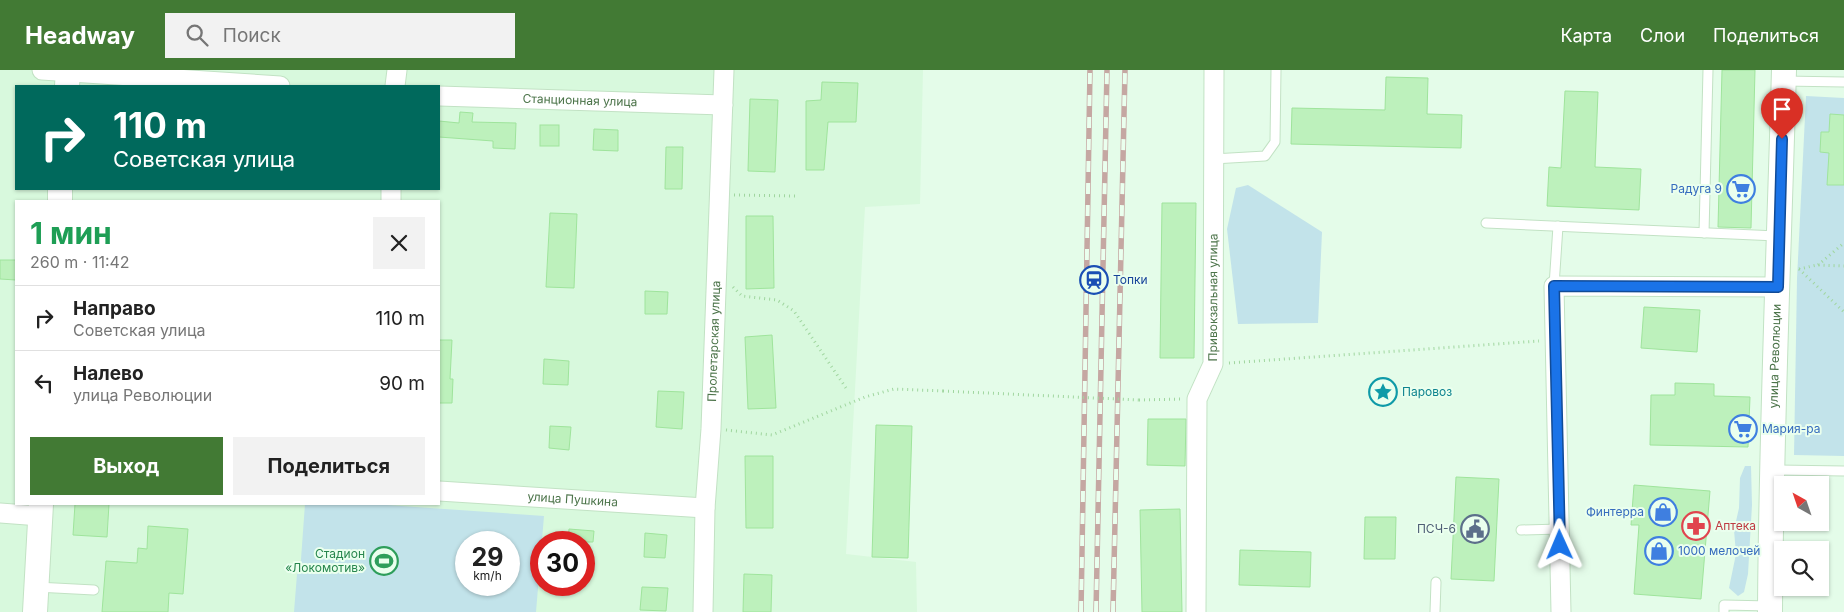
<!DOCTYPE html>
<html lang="ru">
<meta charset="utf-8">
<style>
:root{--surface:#fff;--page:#f2f2f2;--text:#222;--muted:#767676;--line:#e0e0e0;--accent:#427a34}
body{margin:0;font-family:Inter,sans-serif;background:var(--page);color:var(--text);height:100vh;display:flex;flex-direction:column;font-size:19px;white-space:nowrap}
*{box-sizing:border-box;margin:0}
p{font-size:16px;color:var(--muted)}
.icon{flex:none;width:28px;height:28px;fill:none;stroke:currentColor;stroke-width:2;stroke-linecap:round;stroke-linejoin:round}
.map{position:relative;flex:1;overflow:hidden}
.panel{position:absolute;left:15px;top:130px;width:425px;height:305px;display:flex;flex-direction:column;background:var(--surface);border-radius:0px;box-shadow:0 1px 4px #0004}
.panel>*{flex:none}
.guide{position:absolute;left:15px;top:15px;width:425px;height:105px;border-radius:0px;box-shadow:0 1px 4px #0004;background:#00695c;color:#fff;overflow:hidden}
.needle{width:32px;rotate:320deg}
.controls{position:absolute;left:1774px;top:406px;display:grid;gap:10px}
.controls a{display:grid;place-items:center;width:55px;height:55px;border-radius:0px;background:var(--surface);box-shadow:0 1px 4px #0004;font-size:25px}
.speed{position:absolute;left:455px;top:461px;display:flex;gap:10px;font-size:25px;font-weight:700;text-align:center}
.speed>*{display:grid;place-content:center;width:65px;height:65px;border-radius:50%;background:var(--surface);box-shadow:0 1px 4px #0004;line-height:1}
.speed small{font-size:12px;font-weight:400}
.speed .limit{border:8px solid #d22;background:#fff;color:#111}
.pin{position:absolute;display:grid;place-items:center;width:42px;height:42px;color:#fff;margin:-51px -21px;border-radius:50% 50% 50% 0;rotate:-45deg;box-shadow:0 0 5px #0007}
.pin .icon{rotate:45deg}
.me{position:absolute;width:55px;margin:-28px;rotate:359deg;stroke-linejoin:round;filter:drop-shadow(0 0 4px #0008)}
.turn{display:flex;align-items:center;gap:18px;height:105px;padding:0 15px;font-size:22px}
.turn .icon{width:65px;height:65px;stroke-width:2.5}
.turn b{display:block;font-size:35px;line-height:42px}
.round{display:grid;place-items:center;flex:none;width:52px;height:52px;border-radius:0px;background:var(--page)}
.summary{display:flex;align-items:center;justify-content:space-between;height:85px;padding:0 15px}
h1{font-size:30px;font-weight:700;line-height:38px;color:#1e9e55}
.action{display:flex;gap:10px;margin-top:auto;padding:10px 15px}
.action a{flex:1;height:58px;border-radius:0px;background:var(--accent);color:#fff;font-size:20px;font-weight:700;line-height:58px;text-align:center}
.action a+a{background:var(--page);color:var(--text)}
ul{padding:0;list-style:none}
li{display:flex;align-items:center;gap:15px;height:65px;padding:0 15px;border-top:1px solid var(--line)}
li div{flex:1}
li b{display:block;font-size:19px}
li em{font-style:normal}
header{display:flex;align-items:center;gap:30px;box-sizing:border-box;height:70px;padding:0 25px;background:var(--accent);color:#fff}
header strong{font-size:24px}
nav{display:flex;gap:28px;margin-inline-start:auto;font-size:18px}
.search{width:350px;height:45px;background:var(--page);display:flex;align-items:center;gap:12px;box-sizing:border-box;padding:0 18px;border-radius:0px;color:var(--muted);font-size:19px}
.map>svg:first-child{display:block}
</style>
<header>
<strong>Headway</strong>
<div class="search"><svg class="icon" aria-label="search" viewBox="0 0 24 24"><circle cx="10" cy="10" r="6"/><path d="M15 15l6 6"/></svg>Поиск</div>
<nav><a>Карта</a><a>Слои</a><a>Поделиться</a></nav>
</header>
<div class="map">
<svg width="1844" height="542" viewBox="0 0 1844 542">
<rect width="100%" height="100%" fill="#e4fce9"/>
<path fill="#d8f9dd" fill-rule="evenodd" d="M0,0h923l-3,134 -55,3 -19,347 70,8 1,50h-917zM16,16h423v103h-423zM16,131h423v303h-423zM466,472h43v43h-43zM541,472h43v43h-43z"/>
<g fill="#c2e3ea" fill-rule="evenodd">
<polygon points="1806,26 1844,28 1844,386 1794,385 1797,209"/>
<polygon points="1248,115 1322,162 1318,253 1238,254 1227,159 1236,118"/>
<polygon points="1745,396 1751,396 1752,435 1748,504 1744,522 1738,526 1729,518 1736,484 1734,460 1739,438 1740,408"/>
<path d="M305,434h68l171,12 -8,96h-242l3,-38 3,-1zM466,472h43v43h-43z"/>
</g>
<g fill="#bdf1bc" stroke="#9fe49c">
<polygon points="1722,0 1755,0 1751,158 1718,157"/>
<polygon points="1386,7 1428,8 1427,44 1462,45 1461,78 1291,74 1292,38 1385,40"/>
<polygon points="822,12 858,13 856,52 828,52 824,100 806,100 806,31 821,30"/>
<polygon points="1565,21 1598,22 1595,97 1641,99 1639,140 1547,136 1549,97 1561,98"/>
<polygon points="750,29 778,30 775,102 748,101"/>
<polygon points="460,42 473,43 472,52 516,53 515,79 493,78 493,71 439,67 439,51 459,53"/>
<polygon points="1830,44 1844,45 1844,115 1827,115 1829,83 1820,82 1821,62 1829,62"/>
<rect x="540" y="55" width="19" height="21"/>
<polygon points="594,59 618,60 618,81 593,80"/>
<polygon points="666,77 683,77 682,119 665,119"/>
<polygon points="1162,133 1196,133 1194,288 1160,288"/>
<polygon points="550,143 577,144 574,218 546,217"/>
<polygon points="746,146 773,146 774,218 746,219"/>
<polygon points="0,190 16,190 16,210 0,209"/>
<polygon points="645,221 668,222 667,244 645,244"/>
<polygon points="1644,237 1700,240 1697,282 1641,278"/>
<polygon points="772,265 776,338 748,339 745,267"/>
<polygon points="439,270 452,270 450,309 453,309 452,333 439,333"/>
<polygon points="544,289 569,291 568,315 543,314"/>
<polygon points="1675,313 1714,314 1714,326 1750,327 1748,377 1650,375 1651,325 1675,325"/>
<polygon points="658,321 684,322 682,359 656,357"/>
<polygon points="1148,349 1186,349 1185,396 1147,395"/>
<polygon points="876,355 912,356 908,488 872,487"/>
<polygon points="550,356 571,357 569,380 549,378"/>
<polygon points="745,386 773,386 773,458 746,458"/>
<polygon points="1456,407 1499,409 1494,511 1451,509"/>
<polygon points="1634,415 1710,421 1701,529 1634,524 1639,455 1631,455"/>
<polygon points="75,434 109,434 107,467 73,465"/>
<polygon points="1180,439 1182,542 1142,542 1140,440"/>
<polygon points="1365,447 1396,447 1395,489 1364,489"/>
<polygon points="148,456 188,459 183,524 169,523 168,542 102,542 106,491 137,493 138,478 147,479"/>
<polygon points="569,459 594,461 593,472 568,472"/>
<polygon points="645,463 667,465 665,488 644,487"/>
<polygon points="1240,480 1311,482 1310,517 1239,515"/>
<polygon points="744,504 772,505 771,542 743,542"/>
<polygon points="642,517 668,518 666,541 640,540"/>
</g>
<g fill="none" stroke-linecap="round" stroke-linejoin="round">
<defs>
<g id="service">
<polyline points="1784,11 1844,12"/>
<polyline points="1213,89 1265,86 1275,72 1276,0"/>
<polyline points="1486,153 1777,166"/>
<polyline points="1704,163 1708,0"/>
<polyline points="1554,216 1558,156"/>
<polyline points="1772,400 1844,401"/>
<polyline points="1521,460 1560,459"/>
<polyline points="36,517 94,520"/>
<polyline points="1435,542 1436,512"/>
<polyline points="1724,542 1724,535 1770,536"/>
</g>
<g id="minor">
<polyline points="42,0 280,16"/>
<polyline points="395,16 397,0"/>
<path id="s1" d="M439,26l284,9"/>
<polyline points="391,131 391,119"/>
<path id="s2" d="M439,421l266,17"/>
<polyline points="0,443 40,446"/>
<path id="s3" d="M703,542l2,-104 6,-79 13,-359"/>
<path id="s4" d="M1196,542l1,-213 16,-35 1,-294"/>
<polyline points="1561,542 1554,216 1778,217"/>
</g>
<g id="tertiary">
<polyline points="67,16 68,0"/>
<polyline points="60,131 60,119"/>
<polyline points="35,542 41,434"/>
<path id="s5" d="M1770,542c1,-181 9,-361 14,-542"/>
</g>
</defs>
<use href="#service" stroke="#c2e2c4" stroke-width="11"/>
<use href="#minor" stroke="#c2e2c4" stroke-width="21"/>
<use href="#tertiary" stroke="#c2e2c4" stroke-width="26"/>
<g stroke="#a0d69f" stroke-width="3" stroke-dasharray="1 4" stroke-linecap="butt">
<polyline points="734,125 796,126"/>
<polyline points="1818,195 1844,173"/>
<polyline points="1799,199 1844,242"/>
<polyline points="1799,199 1817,195 1844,196"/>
<polyline points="733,217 742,226 777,230 794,241 848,321"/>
<polyline points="1229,293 1539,271"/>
<polyline points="1139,330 1181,329"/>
<polyline points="726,360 772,365 865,327 894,319 943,321"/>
</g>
<use href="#service" stroke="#fff" stroke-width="9"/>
<use href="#minor" stroke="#fff" stroke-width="19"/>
<use href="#tertiary" stroke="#fff" stroke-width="24"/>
<defs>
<g id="rail">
<polyline points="1081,542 1090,0"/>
<polyline points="1096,542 1107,0"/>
<polyline points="1113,542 1125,0"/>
</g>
</defs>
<use href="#rail" stroke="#c5a7a2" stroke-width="5.5"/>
<use href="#rail" stroke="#eaffee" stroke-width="4" stroke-dasharray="11" stroke-linecap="butt"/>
<polyline stroke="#a0d69f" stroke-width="3" stroke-dasharray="1 4" stroke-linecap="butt" points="943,321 1139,330"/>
</g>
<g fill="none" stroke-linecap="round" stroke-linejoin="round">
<defs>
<polyline id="route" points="1560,475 1554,216 1778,217 1782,69"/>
</defs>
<use href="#route" stroke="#114b97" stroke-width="12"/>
<use href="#route" stroke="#1a73e8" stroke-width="9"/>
</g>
<defs>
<symbol id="supermarket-ring" viewBox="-11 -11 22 22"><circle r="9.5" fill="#eaffee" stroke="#3f7fe0" stroke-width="1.5"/><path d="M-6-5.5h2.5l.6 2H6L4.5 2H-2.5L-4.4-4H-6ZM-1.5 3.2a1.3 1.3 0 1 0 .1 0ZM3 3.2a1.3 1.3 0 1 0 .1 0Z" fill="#3f7fe0"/></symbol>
<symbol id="station-ring" viewBox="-11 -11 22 22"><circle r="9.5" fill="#eaffee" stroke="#1a4fb4" stroke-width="1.5"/><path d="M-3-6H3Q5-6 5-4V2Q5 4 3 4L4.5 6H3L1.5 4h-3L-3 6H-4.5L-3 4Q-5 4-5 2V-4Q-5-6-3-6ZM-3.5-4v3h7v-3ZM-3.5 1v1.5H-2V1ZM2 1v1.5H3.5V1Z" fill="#1a4fb4"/></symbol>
<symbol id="sight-ring" viewBox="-11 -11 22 22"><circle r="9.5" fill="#eaffee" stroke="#0f9aa8" stroke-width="1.5"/><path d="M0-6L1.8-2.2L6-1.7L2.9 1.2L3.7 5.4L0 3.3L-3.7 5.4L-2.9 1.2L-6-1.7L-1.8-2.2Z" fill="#0f9aa8"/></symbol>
<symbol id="shop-ring" viewBox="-11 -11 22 22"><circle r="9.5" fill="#eaffee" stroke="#3f7fe0" stroke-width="1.5"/><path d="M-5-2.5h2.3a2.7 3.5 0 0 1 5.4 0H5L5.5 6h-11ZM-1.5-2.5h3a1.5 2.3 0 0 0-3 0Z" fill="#3f7fe0"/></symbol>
<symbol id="pharmacy-ring" viewBox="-11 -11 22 22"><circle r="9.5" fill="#eaffee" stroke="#e0444e" stroke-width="1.5"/><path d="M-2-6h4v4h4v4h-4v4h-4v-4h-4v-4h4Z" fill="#e0444e"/></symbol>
<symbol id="civic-ring" viewBox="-11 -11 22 22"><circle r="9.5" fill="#eaffee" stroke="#5c6f8a" stroke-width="1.5"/><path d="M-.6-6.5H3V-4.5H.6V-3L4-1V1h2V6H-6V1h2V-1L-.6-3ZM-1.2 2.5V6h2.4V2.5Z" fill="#5c6f8a"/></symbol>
<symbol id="stadium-ring" viewBox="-11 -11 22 22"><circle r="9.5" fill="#eaffee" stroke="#2e9e5b" stroke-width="1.5"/><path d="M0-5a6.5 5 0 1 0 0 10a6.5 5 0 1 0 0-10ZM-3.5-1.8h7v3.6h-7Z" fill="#2e9e5b"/></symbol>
</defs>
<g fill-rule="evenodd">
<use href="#supermarket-ring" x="1725" y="103" width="32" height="32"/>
<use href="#station-ring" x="1078" y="194" width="32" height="32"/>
<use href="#sight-ring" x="1367" y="306" width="32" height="32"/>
<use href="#supermarket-ring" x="1727" y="343" width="32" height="32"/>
<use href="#shop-ring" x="1647" y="426" width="32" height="32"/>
<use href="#pharmacy-ring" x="1680" y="440" width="32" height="32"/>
<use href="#civic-ring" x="1459" y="443" width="32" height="32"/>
<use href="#shop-ring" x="1643" y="465" width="32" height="32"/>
<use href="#stadium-ring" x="368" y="475" width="32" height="32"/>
</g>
<g text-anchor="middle" stroke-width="4" stroke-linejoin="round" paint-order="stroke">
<g font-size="12" fill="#4c744a" stroke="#eaffee">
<text dy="4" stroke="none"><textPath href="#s1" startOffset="141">Станционная улица</textPath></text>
<text dy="4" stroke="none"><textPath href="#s4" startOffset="318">Привокзальная улица</textPath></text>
<text dy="4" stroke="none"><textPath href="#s3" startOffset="271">Пролетарская улица</textPath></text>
<text dy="4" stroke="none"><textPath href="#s5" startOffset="256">улица Революции</textPath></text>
<text dy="4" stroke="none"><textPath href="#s2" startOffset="134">улица Пушкина</textPath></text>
</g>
<g font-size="12" fill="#366cbe" stroke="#eaffee" text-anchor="end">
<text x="1722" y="123">Радуга 9</text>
<text x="1762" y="363" text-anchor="start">Мария-ра</text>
<text x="1644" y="446">Финтерра</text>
<text x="1678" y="485" text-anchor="start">1000 мелочей</text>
</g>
<g font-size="12" fill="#164399" stroke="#eaffee" text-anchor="start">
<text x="1113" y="214">Топки</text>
</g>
<g font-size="12" fill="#0d838f" stroke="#eaffee" text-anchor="start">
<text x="1402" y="326">Паровоз</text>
</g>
<g font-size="12" fill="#be3a42" stroke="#eaffee" text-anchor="start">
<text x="1715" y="460">Аптека</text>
</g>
<g font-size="12" fill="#4e5e75" stroke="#eaffee" text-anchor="end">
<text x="1456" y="463">ПСЧ-6</text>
</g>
<g font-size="12" fill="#27864d" stroke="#eaffee" text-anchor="end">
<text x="365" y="488">Стадион<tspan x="365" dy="14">«Локомотив»</tspan></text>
</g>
</g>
</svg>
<div class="controls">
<a><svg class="needle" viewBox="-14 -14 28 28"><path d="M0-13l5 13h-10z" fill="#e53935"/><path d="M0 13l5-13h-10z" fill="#767676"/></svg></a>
<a><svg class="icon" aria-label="search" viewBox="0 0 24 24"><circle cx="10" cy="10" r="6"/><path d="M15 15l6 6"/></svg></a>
</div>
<div class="speed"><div>29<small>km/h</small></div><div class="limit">30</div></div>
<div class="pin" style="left:1782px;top:69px;background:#d93025"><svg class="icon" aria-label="arrive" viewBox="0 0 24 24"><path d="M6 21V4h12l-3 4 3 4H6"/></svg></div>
<svg class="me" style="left:1560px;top:475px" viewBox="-20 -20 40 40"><path d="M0-17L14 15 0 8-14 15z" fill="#1a73e8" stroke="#fff" stroke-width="4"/></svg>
<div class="guide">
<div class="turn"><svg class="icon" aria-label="right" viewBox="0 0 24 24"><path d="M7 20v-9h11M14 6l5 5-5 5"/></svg><div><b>110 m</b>Советская улица</div></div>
</div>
<section class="panel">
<div class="summary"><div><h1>1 мин</h1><p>260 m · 11:42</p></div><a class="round"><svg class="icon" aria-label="close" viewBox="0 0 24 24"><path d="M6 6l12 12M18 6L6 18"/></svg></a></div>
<ul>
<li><svg class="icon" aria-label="right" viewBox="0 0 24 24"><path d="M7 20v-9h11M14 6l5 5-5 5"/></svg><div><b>Направо</b><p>Советская улица</p></div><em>110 m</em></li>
<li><svg class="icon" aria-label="left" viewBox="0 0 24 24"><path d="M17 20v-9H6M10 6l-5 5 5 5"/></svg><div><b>Налево</b><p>улица Революции</p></div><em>90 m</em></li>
</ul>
<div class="action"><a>Выход</a><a>Поделиться</a></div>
</section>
</div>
